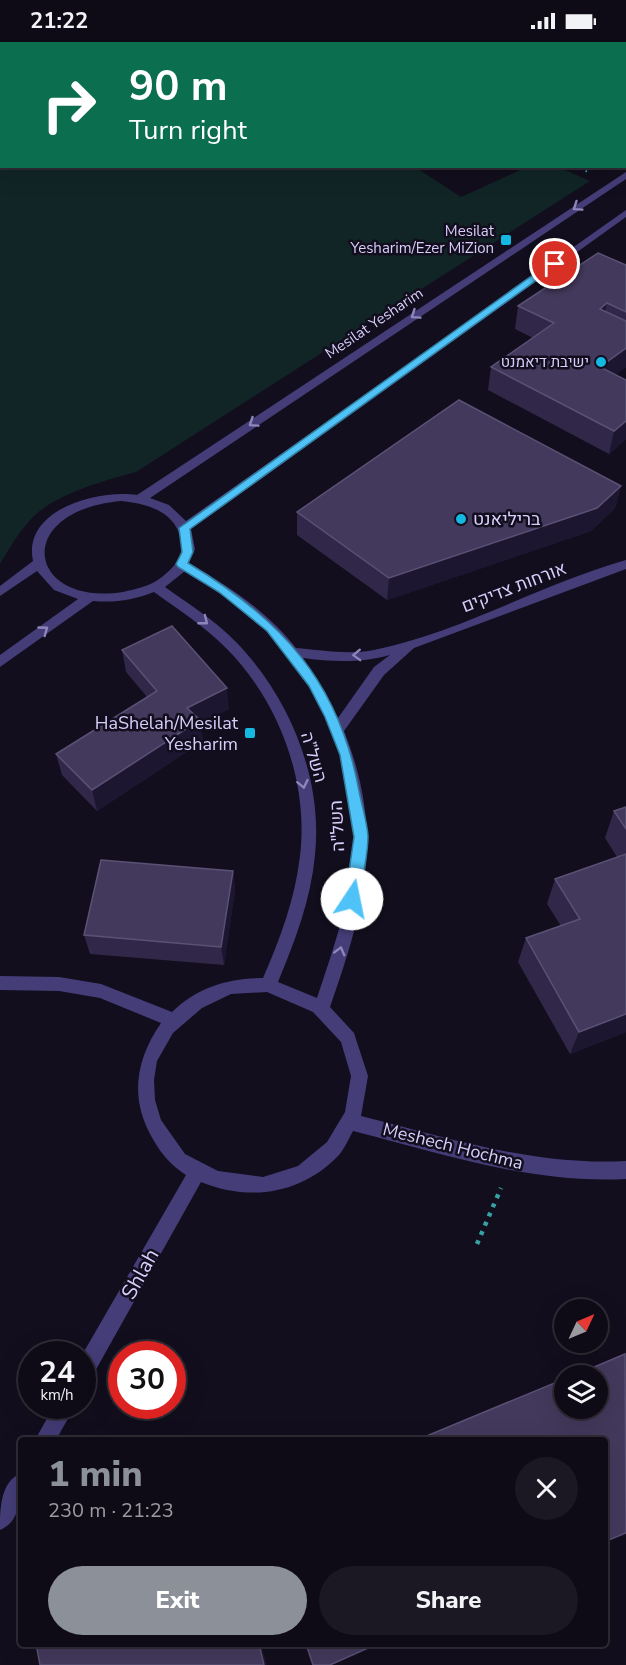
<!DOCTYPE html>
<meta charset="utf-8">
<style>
:root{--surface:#0e0a16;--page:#1c1823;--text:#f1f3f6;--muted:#9b9aa1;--line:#2e2b35;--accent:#8c9099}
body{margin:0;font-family:"Nunito Sans",Heebo,sans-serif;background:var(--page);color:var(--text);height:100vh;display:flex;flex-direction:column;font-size:22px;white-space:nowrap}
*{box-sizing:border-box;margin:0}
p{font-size:20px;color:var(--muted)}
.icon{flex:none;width:33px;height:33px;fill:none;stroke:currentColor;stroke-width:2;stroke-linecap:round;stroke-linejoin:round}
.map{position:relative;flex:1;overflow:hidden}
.panel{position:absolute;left:18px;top:1395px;width:590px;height:210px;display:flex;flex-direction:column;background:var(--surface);border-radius:6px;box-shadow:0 6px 24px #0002,0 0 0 2px var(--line)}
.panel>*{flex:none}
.banner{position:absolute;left:0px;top:0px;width:627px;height:126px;box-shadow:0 6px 24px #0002,0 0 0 2px var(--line);background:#0b6e4f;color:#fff;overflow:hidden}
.needle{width:39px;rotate:46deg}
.tools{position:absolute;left:554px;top:1257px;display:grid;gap:12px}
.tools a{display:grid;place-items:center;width:54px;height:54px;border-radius:50%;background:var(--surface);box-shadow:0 6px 24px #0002,0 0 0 2px var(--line);font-size:30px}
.speed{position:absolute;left:18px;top:1299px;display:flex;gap:12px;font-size:30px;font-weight:700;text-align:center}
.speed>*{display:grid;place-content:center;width:78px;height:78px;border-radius:50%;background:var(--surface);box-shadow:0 6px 24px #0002,0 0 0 2px var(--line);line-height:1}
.speed small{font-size:15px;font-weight:400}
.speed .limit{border:9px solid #d22;background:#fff;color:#111}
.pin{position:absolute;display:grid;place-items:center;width:51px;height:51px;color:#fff;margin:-26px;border:3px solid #fff;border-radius:50%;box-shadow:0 2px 6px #0007}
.me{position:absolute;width:66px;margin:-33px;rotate:11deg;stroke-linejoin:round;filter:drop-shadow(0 0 4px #0008)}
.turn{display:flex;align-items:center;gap:21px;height:126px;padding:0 30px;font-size:27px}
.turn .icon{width:78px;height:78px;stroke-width:2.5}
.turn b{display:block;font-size:42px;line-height:51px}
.round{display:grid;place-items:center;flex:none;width:63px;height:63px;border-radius:32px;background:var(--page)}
.overview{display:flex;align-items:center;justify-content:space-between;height:102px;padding:0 30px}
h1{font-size:36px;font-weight:800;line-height:45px;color:var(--accent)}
.cta{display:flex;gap:12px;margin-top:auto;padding:12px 30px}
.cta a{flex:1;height:69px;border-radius:36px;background:var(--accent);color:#fff;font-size:24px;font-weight:800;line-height:69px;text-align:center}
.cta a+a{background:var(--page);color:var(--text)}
.status{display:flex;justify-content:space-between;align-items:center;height:42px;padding:0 30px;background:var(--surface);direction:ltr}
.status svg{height:16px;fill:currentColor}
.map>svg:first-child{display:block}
</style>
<div class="status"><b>21:22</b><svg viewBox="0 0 49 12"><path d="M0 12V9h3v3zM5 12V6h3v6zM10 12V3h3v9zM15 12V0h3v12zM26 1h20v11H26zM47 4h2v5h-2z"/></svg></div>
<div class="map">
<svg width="626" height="1623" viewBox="0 0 626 1623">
<rect width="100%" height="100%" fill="#120e1d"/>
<path fill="#112526" d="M0,0l233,1 -231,1v122l413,1 46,30 66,-30h31l32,14 -454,291c-30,8 -76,21 -100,42 -14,13 -26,33 -36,50z"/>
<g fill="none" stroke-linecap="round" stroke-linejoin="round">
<g stroke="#37a2a5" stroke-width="2" stroke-dasharray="1.5 3" stroke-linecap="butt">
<polyline points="392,0 394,2"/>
<polyline points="578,124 589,131"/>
</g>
<polyline stroke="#37a2a5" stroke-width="4.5" stroke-dasharray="4 6" stroke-linecap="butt" points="477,1202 501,1146"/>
<g fill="#443d78" fill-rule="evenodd">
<path d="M626,130v7l-476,319 19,7 17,16 440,-311v7l-435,312 4,20 -6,14c39,23 78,48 107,85 24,2 53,7 78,2 87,-18 167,-66 252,-90v9l-212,79 -30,27 -40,56c41,103 21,176 -14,276l24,26 14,43 -7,40c87,22 174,50 265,45v18c-94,5 -183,-25 -273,-48 -4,7 -8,17 -14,24 -37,39 -89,47 -138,27l-112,200 -7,3v-30l104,-180c-14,-9 -23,-19 -32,-34 -25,-41 -19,-80 7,-118l-61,-25 -41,-7 -59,-1v-14l59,1 42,7 71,28c25,-25 57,-34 91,-34 17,-39 32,-79 37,-122 9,-74 -21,-155 -74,-208 -22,-22 -47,-38 -72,-56 -20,8 -40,11 -61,9l-93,66v-12l78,-56 -24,-9 -17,-19 -37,25v-10l33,-25c-11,-52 66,-72 104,-66zM121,459c27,3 54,10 60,39 3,17 -7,27 -19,37 -11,9 -26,12 -39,15 -96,15 -112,-81 -2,-91zM185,529c28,18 57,36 80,59 52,53 90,134 89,209 -1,55 -20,108 -37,159l-39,-16c17,-41 33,-83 37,-127 8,-76 -25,-157 -78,-212 -21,-22 -47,-38 -72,-56zM390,613l-16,12 -36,51 -35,-60c29,4 59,5 87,-3zM267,950l46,20 28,30 10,34 -6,36 -18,30 -29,24 -35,11 -45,-6 -33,-17 -24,-34 -6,-20 -1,-20 3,-19 16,-28 29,-25 29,-14z"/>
<polygon points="54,1364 75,1364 56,1398 35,1398"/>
<path d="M21,1431c0,20 1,48 -21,57 0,-20 0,-48 21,-57z"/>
</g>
</g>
<g fill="#312849">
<polygon points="626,223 626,325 615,333 626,397 609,412 488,348 491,325 533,296 515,287 518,264"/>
<polygon points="621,444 615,466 591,489 387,558 297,493 297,470"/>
<polygon points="122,608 229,667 200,682 203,699 97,769 62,733 56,712 147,655 126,630"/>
<polygon points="626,765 626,990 570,1012 518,920 526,896 561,884 547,862 555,837 617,815 605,796 614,769"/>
<polygon points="233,829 235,848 224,923 90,912 84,893"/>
</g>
<g fill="#1d1630">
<polygon points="607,261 602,284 600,267"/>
<polygon points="626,306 626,325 595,348 600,325"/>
<polygon points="626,379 626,397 609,412 614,389"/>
<polygon points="621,444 615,466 591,489 387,558 389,536"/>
<polygon points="227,646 229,667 200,682 203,699 97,769 92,748 187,666"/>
<polygon points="233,829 235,848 224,923 221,905"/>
<polygon points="626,972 626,990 570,1012 579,990"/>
<polygon points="259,1602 261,1602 267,1623 264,1623"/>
</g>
<g fill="#43395c" stroke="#5a5175" stroke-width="1.5">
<polygon points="598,211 626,223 626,270 607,261 600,267 626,279 626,306 600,325 626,338 626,379 614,389 491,325 554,281 518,264"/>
<polygon points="459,358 621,444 597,466 389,536 297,470"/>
<polygon points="172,584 227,646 187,666 200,678 92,748 56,712 157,649 122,608"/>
<polygon points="626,765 626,787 614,769"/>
<polygon points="626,812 626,972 579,990 526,896 580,877 555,837"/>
<polygon points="101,818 233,829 221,905 84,893"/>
<polygon points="625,1312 626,1491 604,1500 604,1398 417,1398 564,1337 564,1366 597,1366 597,1334 573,1334"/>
<polygon points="36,1602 259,1602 264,1623 40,1623"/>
<polygon points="306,1602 377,1602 330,1623 313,1623"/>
</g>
<defs><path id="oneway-chevron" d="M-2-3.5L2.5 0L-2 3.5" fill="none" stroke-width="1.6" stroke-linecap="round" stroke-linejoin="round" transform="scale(1.5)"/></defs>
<g stroke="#8e86ba">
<use href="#oneway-chevron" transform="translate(577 165) rotate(146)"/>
<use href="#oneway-chevron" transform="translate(415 273) rotate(146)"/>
<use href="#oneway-chevron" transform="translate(253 381) rotate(146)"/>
<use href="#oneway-chevron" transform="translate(204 579) rotate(38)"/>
<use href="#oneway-chevron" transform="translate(44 588) rotate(-36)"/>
<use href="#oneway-chevron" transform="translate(357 613) rotate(178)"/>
<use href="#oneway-chevron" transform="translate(303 742) rotate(78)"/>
<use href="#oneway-chevron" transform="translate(340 909) rotate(-75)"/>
</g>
<path fill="#4fc3f7" stroke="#337fa1" stroke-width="1.5" d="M551,220l8,2 -369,265 3,23 -5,11c93,56 151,118 171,228 3,15 8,31 9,45 0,20 -6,43 -9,63l-7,6 -7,-6 9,-62 -14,-82 -15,-38 -16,-31 -42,-55 -48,-39 -41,-25 -2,-3 6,-12 -3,-24z"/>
<g fill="#14b9e1" stroke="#120e1d" stroke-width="2">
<rect x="500" y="192" width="12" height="12" rx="3"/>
<circle cx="601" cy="320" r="6"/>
<circle cx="461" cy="477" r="6"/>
<rect x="244" y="685" width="12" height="12" rx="3"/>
</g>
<g text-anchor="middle" stroke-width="5" stroke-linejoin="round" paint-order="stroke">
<g font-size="15" fill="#d7cefb" stroke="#120e1d" text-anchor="end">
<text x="494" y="194">Mesilat<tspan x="494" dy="17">Yesharim/Ezer MiZion</tspan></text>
<text x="589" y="325">ישיבת דיאמנט</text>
</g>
<g font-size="15" fill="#d7cefb" stroke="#120e1d">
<text transform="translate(374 281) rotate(-34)" y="5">Mesilat Yesharim</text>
</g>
<g font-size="18" fill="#d7cefb" stroke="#120e1d" text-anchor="start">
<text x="473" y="483">בריליאנט</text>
<text x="238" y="687" text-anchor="end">HaShelah/Mesilat<tspan x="238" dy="21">Yesharim</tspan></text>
</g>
<g font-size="18" fill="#d7cefb" stroke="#120e1d">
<text transform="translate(514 545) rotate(-21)" y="6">אורחות צדיקים</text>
<text transform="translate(314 715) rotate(73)" y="6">השל”ה</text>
<text transform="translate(337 784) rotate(-93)" y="6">השל"ה</text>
<text transform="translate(453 1104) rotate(14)" y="6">Meshech Hochma</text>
</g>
<g font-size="21" fill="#d7cefb" stroke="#120e1d">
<text transform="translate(140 1232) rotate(-61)" y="7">Shlah</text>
</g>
</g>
</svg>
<div class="tools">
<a><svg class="needle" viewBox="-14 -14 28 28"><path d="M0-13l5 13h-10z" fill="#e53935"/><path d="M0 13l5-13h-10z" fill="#9b9aa1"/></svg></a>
<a><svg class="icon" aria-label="layers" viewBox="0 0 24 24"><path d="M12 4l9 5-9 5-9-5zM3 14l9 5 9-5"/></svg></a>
</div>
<div class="speed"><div>24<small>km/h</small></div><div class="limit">30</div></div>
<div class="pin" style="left:555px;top:222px;background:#d93025"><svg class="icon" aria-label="arrive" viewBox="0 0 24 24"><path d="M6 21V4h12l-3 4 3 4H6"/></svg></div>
<svg class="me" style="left:352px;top:857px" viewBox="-20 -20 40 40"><circle r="19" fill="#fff"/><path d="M0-13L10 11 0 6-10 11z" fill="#4fc3f7"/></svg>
<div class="banner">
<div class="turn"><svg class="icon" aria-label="right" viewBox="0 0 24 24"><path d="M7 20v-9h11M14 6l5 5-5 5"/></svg><div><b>90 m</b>Turn right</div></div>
</div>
<section class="panel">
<div class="overview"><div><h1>1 min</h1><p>230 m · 21:23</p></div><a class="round"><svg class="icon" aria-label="close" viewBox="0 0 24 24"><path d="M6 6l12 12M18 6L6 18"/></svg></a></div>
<div class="cta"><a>Exit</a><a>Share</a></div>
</section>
</div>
